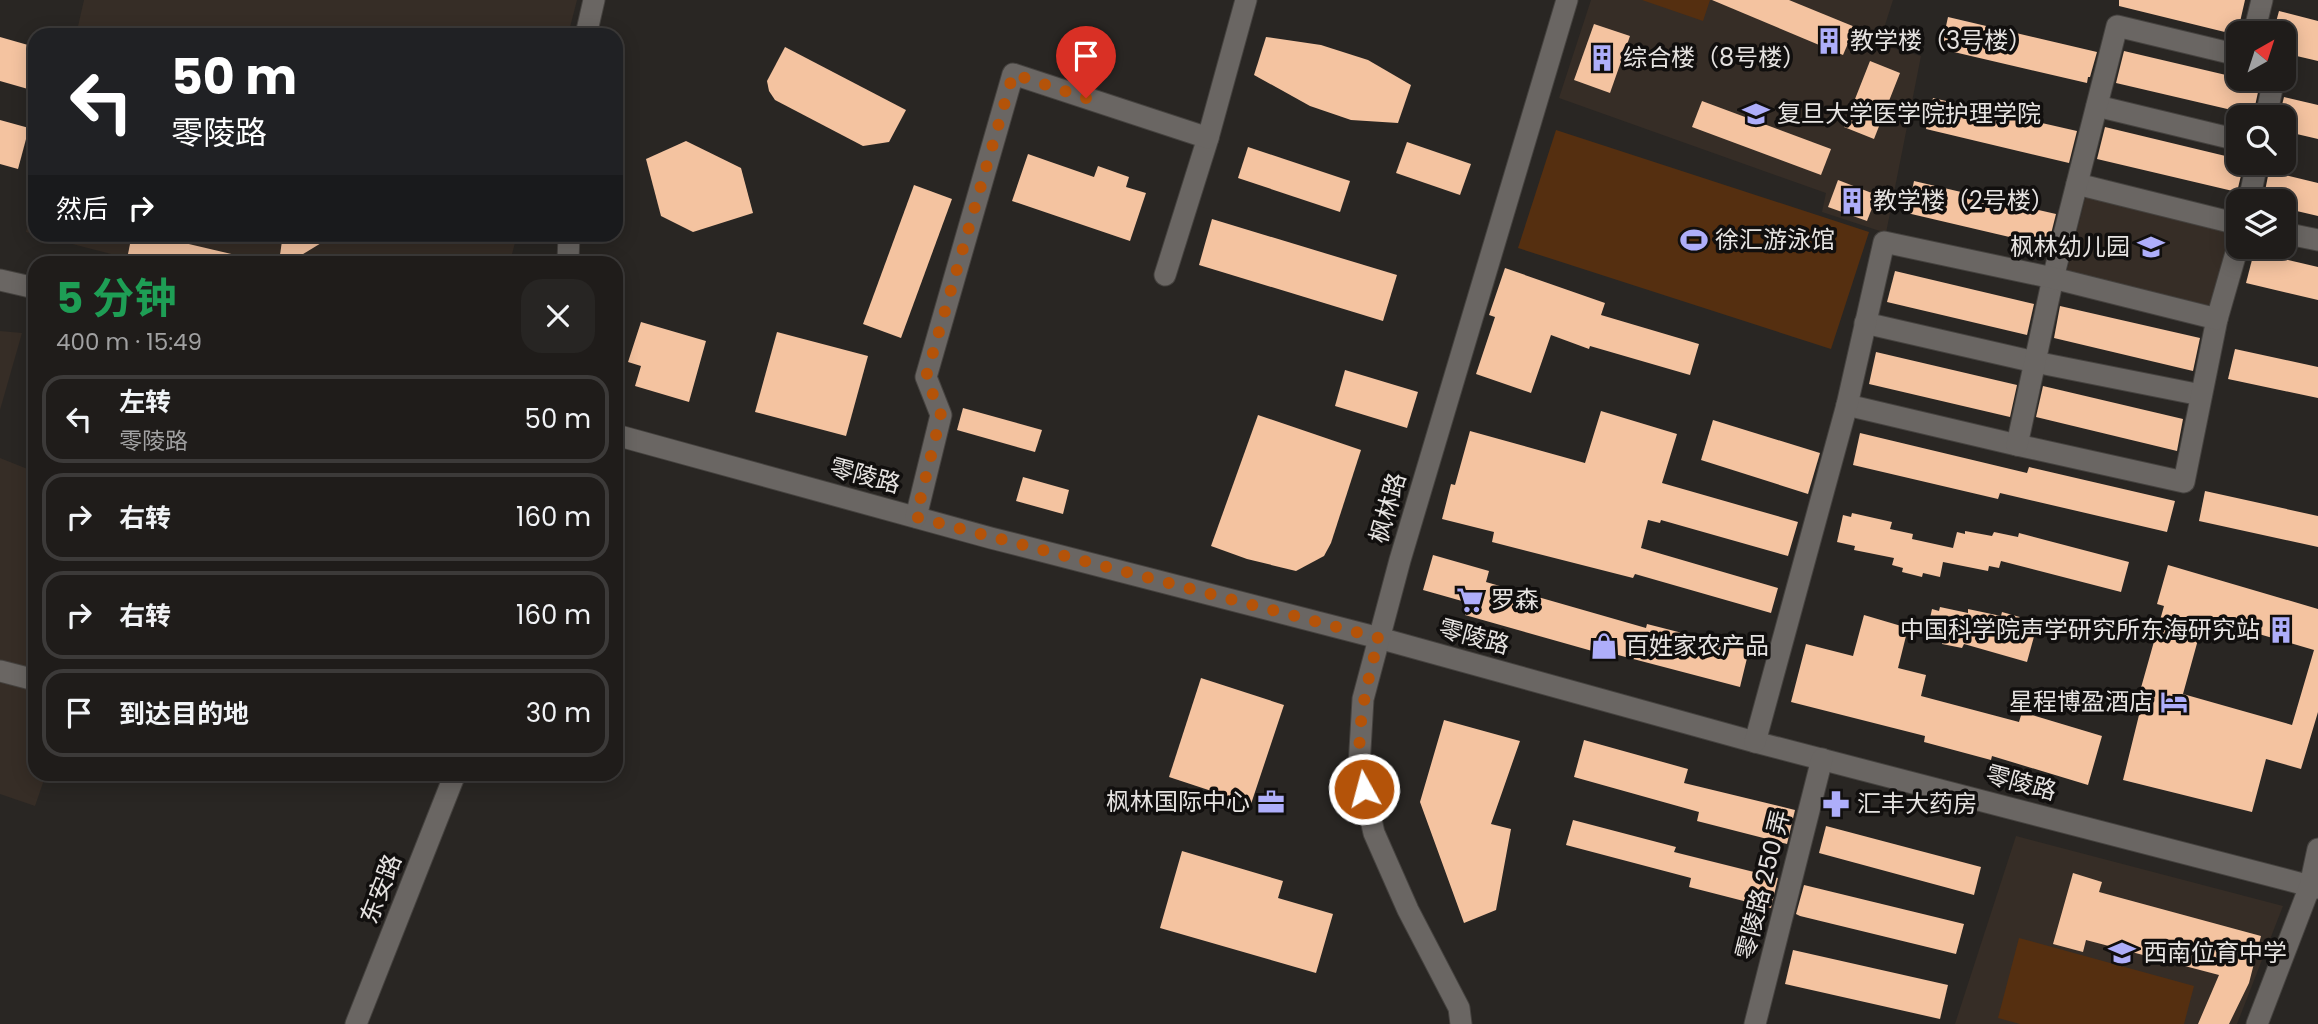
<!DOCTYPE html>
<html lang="zh">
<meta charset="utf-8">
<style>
:root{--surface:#1f1c1a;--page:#272523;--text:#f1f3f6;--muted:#a1a1a2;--line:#3c3a39}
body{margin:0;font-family:Poppins,"Noto Sans SC",sans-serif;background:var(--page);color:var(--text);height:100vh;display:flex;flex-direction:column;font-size:26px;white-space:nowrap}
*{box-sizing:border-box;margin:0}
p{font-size:23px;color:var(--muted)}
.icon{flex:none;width:38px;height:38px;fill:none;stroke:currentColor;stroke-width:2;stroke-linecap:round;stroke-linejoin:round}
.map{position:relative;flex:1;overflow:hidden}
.sheet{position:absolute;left:28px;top:256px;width:595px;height:525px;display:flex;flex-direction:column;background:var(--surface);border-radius:21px;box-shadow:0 4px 18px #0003,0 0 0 2px var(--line)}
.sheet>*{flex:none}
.top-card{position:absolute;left:28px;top:28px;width:595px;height:214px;border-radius:21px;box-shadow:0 4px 18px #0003,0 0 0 2px var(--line);background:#202124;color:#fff;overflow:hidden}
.needle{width:46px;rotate:39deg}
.controls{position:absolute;left:2226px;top:21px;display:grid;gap:14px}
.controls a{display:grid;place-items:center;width:70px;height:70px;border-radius:14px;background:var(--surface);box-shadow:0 4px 18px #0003,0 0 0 2px var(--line);font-size:35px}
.pin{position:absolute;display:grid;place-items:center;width:60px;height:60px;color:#fff;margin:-72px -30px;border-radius:50% 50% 50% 0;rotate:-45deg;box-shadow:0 0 7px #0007}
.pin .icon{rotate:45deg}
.me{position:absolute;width:77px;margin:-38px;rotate:353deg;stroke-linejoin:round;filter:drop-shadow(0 0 5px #0008)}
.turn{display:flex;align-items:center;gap:24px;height:147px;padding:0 28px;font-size:32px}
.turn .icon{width:91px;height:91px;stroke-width:2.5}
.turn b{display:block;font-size:49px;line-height:60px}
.then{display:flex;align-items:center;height:66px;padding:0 28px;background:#0003;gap:14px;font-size:26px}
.round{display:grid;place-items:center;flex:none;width:74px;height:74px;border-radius:21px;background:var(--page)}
.overview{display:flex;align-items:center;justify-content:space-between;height:119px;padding:0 28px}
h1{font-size:42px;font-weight:700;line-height:52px;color:#1e9e55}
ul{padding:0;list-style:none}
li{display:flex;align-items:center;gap:21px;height:88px;margin:0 14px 10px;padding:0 14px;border:4px solid var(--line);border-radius:21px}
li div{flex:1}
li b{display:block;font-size:26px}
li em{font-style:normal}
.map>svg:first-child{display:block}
</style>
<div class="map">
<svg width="2318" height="1024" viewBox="0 0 2318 1024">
<rect width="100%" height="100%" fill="#292623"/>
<g fill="#362d26">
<polygon points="84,0 577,0 568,35 76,35"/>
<polygon points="1591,0 1893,0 1879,44 1921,56 1886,233 1822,212 1826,193 1559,98"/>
<polygon points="2086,195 2232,222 2220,308 2067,271"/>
<polygon points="35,196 35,234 517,235 510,262 142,262 26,232"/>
<polygon points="0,331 22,333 0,410"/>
<polygon points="0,458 35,472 35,774 46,774 35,806 0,794"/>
<polygon points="2016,836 2283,906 2237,1024 1955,1024"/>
</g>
<g fill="#552f10">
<polygon points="1642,0 1710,0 1703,21"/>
<polygon points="1556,130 1869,232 1831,349 1518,248"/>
<polygon points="2019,938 2194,986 2184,1024 2020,1024 1998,1018"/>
</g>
<g fill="#f4c3a0" fill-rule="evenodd">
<polygon points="1712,0 1789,0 1855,27 1843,55"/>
<polygon points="2119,0 2245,0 2237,35 2119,6"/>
<polygon points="2279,11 2318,21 2318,61 2284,53 2284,33 2273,33"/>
<polygon points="1948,17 2097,52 2090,77 2088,77 2087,83 1941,49"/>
<polygon points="1594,24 1630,36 1610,93 1574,80"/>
<polygon points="0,37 35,47 35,91 0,81"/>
<polygon points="1266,37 1321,45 1368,60 1411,85 1398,123 1351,120 1310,106 1254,75"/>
<polygon points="785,47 906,110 889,142 863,146 775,100 769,91 767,81"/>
<polygon points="2124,51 2260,83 2253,115 2116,83"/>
<polygon points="1870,61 1900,73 1874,139 1844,127"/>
<polygon points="2284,97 2318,105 2318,139 2284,131 2284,117 2279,117"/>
<polygon points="1933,98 2077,131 2069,163 1926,129"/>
<polygon points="1702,101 1831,149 1821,175 1692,127"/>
<polygon points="0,120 29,128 18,169 0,164"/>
<polygon points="2105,127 2238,159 2238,163 2244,163 2237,192 2097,159"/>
<polygon points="686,141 741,168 753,213 693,232 661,216 646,159"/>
<polygon points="1407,142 1471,164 1460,195 1396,173"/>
<polygon points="1248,147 1350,181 1340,212 1238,178"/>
<polygon points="1028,154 1094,177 1098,166 1129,177 1126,187 1146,193 1130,241 1012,201"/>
<polygon points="2269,171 2318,183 2318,216 2284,208 2284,201 2263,201"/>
<polygon points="1838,180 1877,195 1867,221 1828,207"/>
<polygon points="1914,181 2056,214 2048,246 1907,213"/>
<polygon points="914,185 952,199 901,338 863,324"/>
<polygon points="1212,219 1397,275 1383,321 1199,265"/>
<polygon points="132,234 146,234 240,256 240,262 167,262 128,254"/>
<polygon points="283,234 336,234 290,262 279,262"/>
<polygon points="2254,252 2318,267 2318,300 2246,283"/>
<polygon points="1505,268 1605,303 1601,315 1699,344 1690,375 1590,346 1589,349 1551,335 1531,393 1476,374 1495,317 1489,315"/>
<polygon points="1895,271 2034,304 2027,335 1887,302"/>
<polygon points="2060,306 2200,338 2193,371 2054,338"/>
<polygon points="641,322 706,341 689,402 635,386 641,366 628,362"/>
<polygon points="777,332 868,356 846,436 755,412"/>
<polygon points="2235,349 2318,367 2318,398 2228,379"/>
<polygon points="1876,352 2017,385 2010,417 1869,384"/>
<polygon points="1345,370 1418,392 1407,428 1335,406"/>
<polygon points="2043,386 2183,419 2177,451 2036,417"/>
<polygon points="963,408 1042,430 1035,452 957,430"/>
<polygon points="1601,411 1677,434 1662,483 1798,522 1788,556 1661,520 1660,523 1648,520 1641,548 1778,588 1771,613 1635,574 1633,578 1492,542 1494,532 1442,519 1451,484 1455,485 1470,431 1585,463"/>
<polygon points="1258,415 1361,450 1331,543 1324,556 1296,571 1247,559 1211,546"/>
<polygon points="1713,420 1820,453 1808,494 1701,460"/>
<polygon points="1860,433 2027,473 2029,467 2175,501 2167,532 2000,493 1998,499 1853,465"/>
<polygon points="1023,477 1069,490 1063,514 1016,501"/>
<polygon points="2205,491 2318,516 2318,547 2199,521"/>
<polygon points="1852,513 1892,522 1890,529 1913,534 1912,539 1953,548 1957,532 1965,534 1965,531 1992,536 1994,532 2018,537 2019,533 2129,562 2121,592 2001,561 1999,568 1989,566 1988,571 1943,562 1940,577 1923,573 1922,577 1902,572 1903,568 1892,565 1894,558 1854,550 1855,546 1837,542 1843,515 1851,517"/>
<polygon points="1433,555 1489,571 1486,582 1646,628 1647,624 1749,650 1740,687 1618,655 1617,658 1465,615 1469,603 1423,590"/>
<path d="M2168,565l150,44v103l-17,57 -35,-10 -14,53 -129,-32 17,-69 -5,-2 29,-103 -7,-2zM2204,618l110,32 -22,75 -109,-31z"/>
<polygon points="1940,607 1968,613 1968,609 2001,616 2002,612 2038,622 2027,662 1964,644 1962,648 1942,644 1943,640 1926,636 1932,609 1939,611"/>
<polygon points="1864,615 1908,628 1898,668 1926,675 1921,696 2019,722 2022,712 2102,736 2088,785 1992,756 1991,760 1924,742 1925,736 1791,702 1806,644 1853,656"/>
<polygon points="1201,678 1284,705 1251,804 1169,777"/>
<polygon points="1444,720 1520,741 1491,824 1511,829 1496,910 1464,923 1420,802"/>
<polygon points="1584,740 1688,769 1684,783 1795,810 1787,844 1697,821 1699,812 1574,777"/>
<polygon points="1573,820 1676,847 1674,852 1778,878 1771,908 1689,887 1691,878 1566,845"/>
<polygon points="1826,826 1981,867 1974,895 1819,853"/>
<polygon points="1182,851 1283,881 1278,898 1333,914 1316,973 1160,928"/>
<polygon points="2073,873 2102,882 2099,892 2261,936 2249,983 2229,1024 2198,1024 2219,975 2086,940 2083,952 2053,944"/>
<polygon points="1804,885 1964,924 1956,954 1800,916 1796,914"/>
<polygon points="1793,950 1948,985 1940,1019 1785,984"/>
</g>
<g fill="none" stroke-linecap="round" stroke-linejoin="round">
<defs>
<g id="minor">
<polyline points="2254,33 2262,0"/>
<polyline points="586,35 594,0"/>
<polyline points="2097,106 2238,140"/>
<polyline points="2266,117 2274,79"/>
<polyline points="2077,184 2238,224"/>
<polyline points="2249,201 2257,163"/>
<polyline points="2284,233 2318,240"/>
<polyline points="568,262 569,234"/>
<polyline points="1165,275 1208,138"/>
<polyline points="0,280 35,288"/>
<polyline points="1865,323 2035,362 2201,395"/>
<polyline points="1847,405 2017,445 2184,482 2217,319"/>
<polyline points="616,435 991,538 1379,638 1755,742 2318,888"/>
<polyline points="2017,445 2053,278 2117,26 2238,55"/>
<polyline points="916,517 941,415 926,377 1013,74 1208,138 1246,0"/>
<polyline points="0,671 35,680"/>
<polyline points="1755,742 1847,405 1884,242 2053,278 2217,319 2238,246"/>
<polyline points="356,1024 455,774"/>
<polyline points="1461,1024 1459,1008 1408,910 1374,833 1359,767 1363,699 1400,560 1567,0"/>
<polyline points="1755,1024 1822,759"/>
<polyline points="2257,1024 2310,886 2318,849"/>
</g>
</defs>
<use href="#minor" stroke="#45423f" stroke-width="23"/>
<use href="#minor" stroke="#6a6663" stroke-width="21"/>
</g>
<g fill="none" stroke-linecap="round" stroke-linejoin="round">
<path stroke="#b45309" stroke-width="12" stroke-dasharray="0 21.6" d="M1086,98l-73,-24 -87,303 15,38 -25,102 463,121c-13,49 -27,101 -15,151"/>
</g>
<defs>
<symbol id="building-bare" viewBox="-9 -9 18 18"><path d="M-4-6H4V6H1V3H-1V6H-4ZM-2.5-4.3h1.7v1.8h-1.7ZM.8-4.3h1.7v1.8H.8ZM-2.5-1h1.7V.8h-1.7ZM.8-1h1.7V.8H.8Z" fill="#aeaefa" stroke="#110f0e" stroke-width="2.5" paint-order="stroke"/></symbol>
<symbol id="university-bare" viewBox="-9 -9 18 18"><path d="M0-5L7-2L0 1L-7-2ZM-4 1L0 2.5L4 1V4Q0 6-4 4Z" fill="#aeaefa" stroke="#110f0e" stroke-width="2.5" paint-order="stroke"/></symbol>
<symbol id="stadium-bare" viewBox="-9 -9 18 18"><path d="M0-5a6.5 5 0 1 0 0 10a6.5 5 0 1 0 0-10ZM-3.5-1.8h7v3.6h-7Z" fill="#aeaefa" stroke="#110f0e" stroke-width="2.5" paint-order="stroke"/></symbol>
<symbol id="school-bare" viewBox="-9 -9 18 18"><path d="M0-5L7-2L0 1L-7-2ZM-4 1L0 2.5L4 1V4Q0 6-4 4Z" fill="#aeaefa" stroke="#110f0e" stroke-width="2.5" paint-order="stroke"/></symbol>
<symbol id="supermarket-bare" viewBox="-9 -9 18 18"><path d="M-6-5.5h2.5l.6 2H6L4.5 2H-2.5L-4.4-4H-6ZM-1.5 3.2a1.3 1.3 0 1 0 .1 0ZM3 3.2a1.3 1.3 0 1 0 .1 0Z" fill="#aeaefa" stroke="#110f0e" stroke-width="2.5" paint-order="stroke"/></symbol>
<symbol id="shop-bare" viewBox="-9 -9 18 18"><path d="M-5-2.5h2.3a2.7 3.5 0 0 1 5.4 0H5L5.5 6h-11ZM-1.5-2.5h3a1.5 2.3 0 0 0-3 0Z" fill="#aeaefa" stroke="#110f0e" stroke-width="2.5" paint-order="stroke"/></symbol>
<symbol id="hotel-bare" viewBox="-9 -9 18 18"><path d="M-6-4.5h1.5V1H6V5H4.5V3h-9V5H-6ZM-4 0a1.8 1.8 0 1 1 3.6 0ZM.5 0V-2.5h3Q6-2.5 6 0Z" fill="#aeaefa" stroke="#110f0e" stroke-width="2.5" paint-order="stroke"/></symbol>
<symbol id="office-bare" viewBox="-9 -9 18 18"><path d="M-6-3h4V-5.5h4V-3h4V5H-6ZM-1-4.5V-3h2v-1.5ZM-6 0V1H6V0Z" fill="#aeaefa" stroke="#110f0e" stroke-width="2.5" paint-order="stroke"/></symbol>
<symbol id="pharmacy-bare" viewBox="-9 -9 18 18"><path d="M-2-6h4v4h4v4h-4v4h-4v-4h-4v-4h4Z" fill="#aeaefa" stroke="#110f0e" stroke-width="2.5" paint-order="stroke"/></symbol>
</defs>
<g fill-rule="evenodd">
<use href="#building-bare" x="1810" y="22" width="38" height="38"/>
<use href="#building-bare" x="1583" y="39" width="38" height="38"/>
<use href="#university-bare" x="1737" y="95" width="38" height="38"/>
<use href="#building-bare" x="1833" y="182" width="38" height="38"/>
<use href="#stadium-bare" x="1675" y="221" width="38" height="38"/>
<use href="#school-bare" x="2132" y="228" width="38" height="38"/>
<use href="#supermarket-bare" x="1451" y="581" width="38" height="38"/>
<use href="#building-bare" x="2262" y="611" width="38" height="38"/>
<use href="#shop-bare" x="1585" y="627" width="38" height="38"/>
<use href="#hotel-bare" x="2155" y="683" width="38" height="38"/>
<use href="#office-bare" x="1252" y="783" width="38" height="38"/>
<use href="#pharmacy-bare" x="1817" y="785" width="38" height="38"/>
<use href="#school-bare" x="2103" y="934" width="38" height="38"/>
</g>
<g text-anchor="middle" stroke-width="7" stroke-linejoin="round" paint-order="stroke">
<g font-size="24" fill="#e6e3e1" stroke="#110f0e" text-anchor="start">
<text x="1850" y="49">教学楼（3号楼）</text>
<text x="1623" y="66">综合楼（8号楼）</text>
<text x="1777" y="122">复旦大学医学院护理学院</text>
<text x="1873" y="209">教学楼（2号楼）</text>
<text x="1715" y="248">徐汇游泳馆</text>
<text x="2130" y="255" text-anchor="end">枫林幼儿园</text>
<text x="1491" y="608">罗森</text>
<text x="2260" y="638" text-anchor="end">中国科学院声学研究所东海研究站</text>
<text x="1625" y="654">百姓家农产品</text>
<text x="2153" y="710" text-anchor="end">星程博盈酒店</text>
<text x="1250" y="810" text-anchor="end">枫林国际中心</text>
<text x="1857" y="812">汇丰大药房</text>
<text x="2143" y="961">西南位育中学</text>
</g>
<g font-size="24" fill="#e6e3e1" stroke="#110f0e">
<text transform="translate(865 476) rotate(15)" y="8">零陵路</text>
<text transform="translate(1388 508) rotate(-74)" y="8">枫林路</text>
<text transform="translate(1474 637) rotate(15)" y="8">零陵路</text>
<text transform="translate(2021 783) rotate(15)" y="8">零陵路</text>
<text transform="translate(1763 885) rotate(-76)" y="8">零陵路 250 弄</text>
<text transform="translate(381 889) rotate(-69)" y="8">东安路</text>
</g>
</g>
</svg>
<div class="controls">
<a><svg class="needle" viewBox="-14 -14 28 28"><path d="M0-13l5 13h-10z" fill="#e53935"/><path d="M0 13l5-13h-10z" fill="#a1a1a2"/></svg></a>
<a><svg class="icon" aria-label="search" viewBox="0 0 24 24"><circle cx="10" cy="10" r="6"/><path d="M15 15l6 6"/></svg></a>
<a><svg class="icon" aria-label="layers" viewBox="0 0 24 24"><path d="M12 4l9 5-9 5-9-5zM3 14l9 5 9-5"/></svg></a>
</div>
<div class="pin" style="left:1086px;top:98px;background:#d93025"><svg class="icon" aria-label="arrive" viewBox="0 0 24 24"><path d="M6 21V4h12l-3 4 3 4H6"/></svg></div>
<svg class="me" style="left:1364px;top:789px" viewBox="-20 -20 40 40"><circle r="17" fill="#b45309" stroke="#fff" stroke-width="3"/><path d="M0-11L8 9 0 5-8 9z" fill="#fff"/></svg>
<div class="top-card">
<div class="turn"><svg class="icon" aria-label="left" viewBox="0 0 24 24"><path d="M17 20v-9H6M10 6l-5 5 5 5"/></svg><div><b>50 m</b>零陵路</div></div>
<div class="then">然后<svg class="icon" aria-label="right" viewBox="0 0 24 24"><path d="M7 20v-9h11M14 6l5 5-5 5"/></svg></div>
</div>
<section class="sheet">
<div class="overview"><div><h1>5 分钟</h1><p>400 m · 15:49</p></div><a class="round"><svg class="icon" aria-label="close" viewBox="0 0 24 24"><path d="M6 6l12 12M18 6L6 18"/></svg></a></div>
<ul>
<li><svg class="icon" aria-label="left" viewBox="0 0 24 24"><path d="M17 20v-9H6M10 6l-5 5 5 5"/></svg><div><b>左转</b><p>零陵路</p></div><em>50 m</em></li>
<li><svg class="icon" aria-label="right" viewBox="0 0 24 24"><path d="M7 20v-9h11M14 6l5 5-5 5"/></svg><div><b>右转</b></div><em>160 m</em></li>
<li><svg class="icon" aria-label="right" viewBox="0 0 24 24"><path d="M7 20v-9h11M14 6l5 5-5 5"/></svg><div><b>右转</b></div><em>160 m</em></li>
<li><svg class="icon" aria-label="arrive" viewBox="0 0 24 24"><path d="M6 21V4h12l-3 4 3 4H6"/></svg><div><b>到达目的地</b></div><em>30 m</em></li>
</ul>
</section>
</div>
